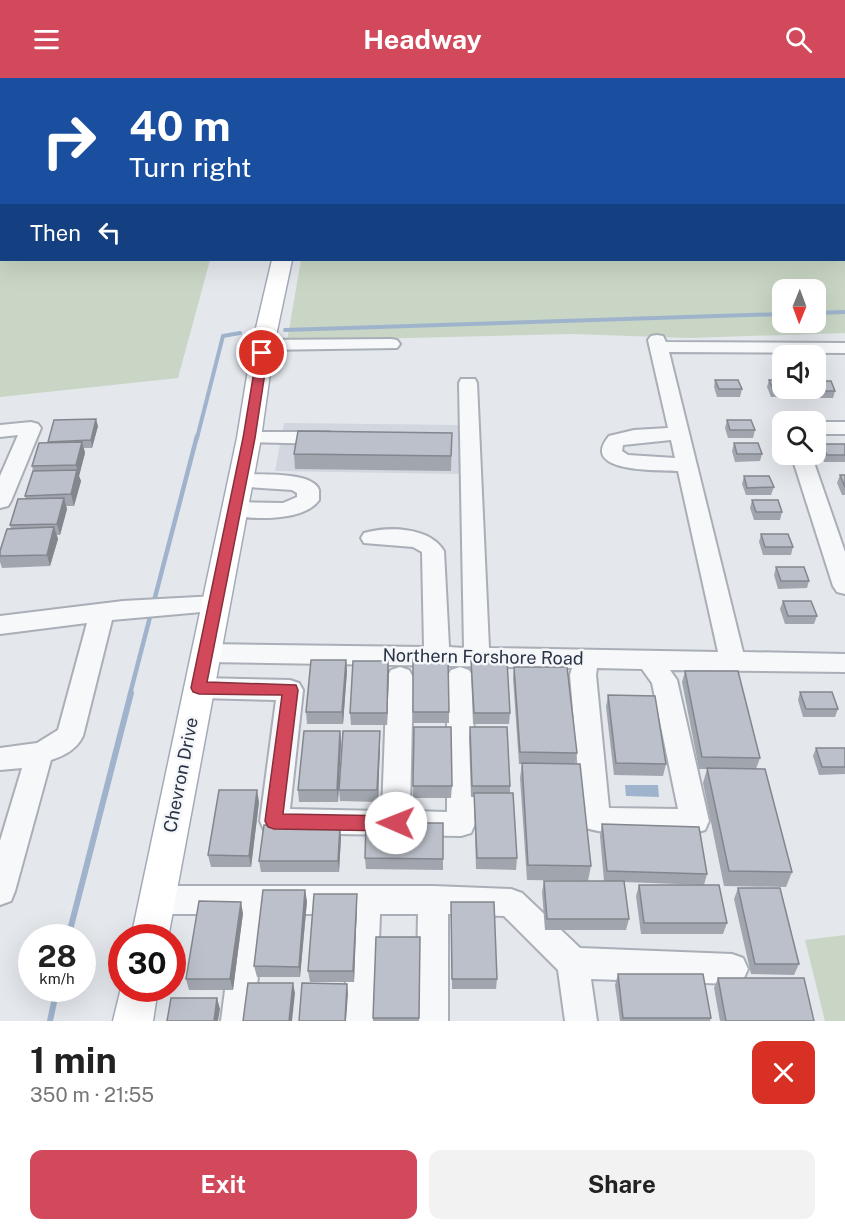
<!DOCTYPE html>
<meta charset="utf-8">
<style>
:root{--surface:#fff;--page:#f2f2f2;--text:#222;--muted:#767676;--accent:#d1495b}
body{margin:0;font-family:"Public Sans",sans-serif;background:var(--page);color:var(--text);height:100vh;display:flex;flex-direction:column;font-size:22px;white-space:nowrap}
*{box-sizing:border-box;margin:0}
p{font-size:20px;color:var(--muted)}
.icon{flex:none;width:33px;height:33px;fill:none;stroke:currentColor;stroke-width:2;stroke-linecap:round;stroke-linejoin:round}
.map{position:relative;height:943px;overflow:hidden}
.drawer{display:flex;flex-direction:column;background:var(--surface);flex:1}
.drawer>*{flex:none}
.banner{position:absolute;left:0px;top:0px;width:846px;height:183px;box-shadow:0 6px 24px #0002;background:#1a4fa0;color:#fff;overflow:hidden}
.needle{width:39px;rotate:181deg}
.fabs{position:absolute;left:772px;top:201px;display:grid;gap:12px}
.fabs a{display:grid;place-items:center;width:54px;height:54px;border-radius:12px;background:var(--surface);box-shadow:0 6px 24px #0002;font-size:30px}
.speed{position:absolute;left:18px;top:846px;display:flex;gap:12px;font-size:30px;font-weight:700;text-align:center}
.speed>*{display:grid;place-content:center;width:78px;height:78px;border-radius:50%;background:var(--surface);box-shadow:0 6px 24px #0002;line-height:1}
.speed small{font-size:15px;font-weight:400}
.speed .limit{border:9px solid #d22;background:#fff;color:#111}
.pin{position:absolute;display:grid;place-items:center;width:51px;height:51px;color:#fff;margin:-26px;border:3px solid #fff;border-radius:50%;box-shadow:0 2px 6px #0007}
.me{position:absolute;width:66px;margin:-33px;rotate:271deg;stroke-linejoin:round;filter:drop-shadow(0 0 4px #0008)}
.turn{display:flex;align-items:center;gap:21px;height:126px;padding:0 30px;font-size:27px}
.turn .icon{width:78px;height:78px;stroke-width:2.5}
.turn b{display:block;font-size:42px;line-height:51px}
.then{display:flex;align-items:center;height:57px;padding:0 30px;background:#0003;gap:12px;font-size:22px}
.round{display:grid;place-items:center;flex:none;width:63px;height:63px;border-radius:12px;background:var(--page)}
.headline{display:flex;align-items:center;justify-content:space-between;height:102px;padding:0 30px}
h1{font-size:36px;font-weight:700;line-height:45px}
.primary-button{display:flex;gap:12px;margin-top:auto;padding:12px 30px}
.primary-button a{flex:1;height:69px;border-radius:12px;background:var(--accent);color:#fff;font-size:24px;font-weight:700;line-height:69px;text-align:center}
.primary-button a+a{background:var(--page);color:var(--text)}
header{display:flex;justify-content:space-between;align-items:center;height:78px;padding:0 30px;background:var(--accent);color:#fff;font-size:27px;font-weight:700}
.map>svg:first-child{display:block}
</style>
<header><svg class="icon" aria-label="menu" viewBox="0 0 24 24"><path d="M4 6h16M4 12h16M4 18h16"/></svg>Headway<svg class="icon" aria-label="search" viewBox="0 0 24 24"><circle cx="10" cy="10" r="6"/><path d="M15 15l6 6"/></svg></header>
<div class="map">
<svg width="845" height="943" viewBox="0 0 845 943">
<rect width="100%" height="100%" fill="#e4e7ec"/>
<polygon fill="#d2d6de" points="284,345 459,347 459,396 275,393"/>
<g fill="#c9d6c5" fill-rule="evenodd">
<polygon points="0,0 260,0 2,2 2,182 210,182 178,300 0,319"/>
<path d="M845,171v84l-156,5 -117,-4 -285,7 14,-81h543zM783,212h33v32h-33z"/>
<polygon points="845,857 845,943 825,943 805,862"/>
</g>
<polygon fill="#9fb4cc" points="625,707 658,707 659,719 626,718"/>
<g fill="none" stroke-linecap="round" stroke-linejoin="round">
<g stroke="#9fb4cc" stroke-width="4">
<polyline points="816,235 845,234"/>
<polyline points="285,252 783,236"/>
<polyline points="197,360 223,258 240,255"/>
</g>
<g stroke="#9fb4cc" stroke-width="4.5">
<polyline points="153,527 197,358"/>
<polyline points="130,616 151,535"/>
</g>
<g stroke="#9fb4cc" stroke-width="6">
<polyline points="68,860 131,615"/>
<polyline points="50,943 57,910"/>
</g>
<defs>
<g id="minor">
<polygon points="583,0 595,0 596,2 584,2"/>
<polygon points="833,0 845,0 845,4 844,2"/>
<rect x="844" y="80" width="1" height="9"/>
<rect x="844" y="128" width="1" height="10"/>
<path d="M657,257l6,1 3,6 179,1v10l-176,-1 74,300 102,2v18l-175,-2 7,10 32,141 -4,9c-24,8 -95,6 -119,-2l-4,-9 -12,-144 2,-7 -366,-6 -9,-2 -3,-7 3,-7 9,-2 218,3 -2,-95 -9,-5 -49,-4 -3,-5 3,-5c25,-7 66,-6 80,18l5,96 15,1 -5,-265 2,-4h14l2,4 12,265 229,4 -40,-181c-20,-1 -100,2 -69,-35l25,-6 34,-2 -20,-88 3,-4zM671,362l4,18 -47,-3 -6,-4 1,-6zM597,590l45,1 10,14 26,126 -69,-1 -13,-133z"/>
<polygon points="391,261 397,262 400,266 397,270 263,272 257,271 254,267 257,263 263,262"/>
<polygon points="31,344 38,346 41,350 11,423 8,428 0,430 0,398 18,357 0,359 0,347"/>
<rect x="816" y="344" width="29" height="12"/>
<polygon points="249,354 328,354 335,356 338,360 335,364 328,366 242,364 239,360 242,356"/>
<polygon points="791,376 811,376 845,474 845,516 837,514 833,508"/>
<path d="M241,396c16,1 72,-3 78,16 0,3 0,7 0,10 -15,22 -69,20 -92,14l-3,-5 3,-5 8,-2 48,1 14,-6v-4l-5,-3 -58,-4 -4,-5 4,-5z"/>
<path d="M216,518l8,2 4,6 -4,6 -112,10 -29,116c-6,13 -19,20 -32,24l-36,131 -4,10 -11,4v-64l22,-73 -22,2v-22l37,-5 21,-13 29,-107 -87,11v-18l123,-15z"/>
<polygon points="400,589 409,592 413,599 410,733 447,734 447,599 451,592 460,589 469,592 473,599 475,746 471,755 461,758 274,755 264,752 260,743 276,622 199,620 190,617 186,610 190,603 199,600 290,602 299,605 303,612 290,731 382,733 387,599 391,592"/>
<polygon points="157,808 433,808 511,811 522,815 580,870 732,876 743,880 748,891 743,902 732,906 591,901 597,943 565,943 558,892 504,838 448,836 448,943 416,943 418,836 380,836 376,943 344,943 349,836 265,836 253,943 221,943 235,836 157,836 146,832 142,822 146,812"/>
</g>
<g id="major">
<rect x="312" y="0" width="14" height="2"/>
<polygon points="272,182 292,182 274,267 261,360 168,860 131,860 237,360 252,267"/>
<polygon points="122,906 122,910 158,910 153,943 113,943"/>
</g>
</defs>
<use href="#minor" stroke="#a9aeb7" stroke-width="4"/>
<use href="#major" stroke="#a3abb8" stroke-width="3"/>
<use href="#minor" fill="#f7f8fa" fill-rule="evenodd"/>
<use href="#major" fill="#fff" fill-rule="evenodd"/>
</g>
<g fill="#a1a5ae">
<polygon points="715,302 742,311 740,319 717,319 714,309"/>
<polygon points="769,302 797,311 794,318 771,319 767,309"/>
<polygon points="806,310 816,310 835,313 833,320 810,320"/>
<polygon points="727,342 755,352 753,360 728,360 725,350"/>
<polygon points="98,348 92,370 84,370 85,375 79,398 81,403 74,428 66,428 67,431 60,457 57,457 58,461 50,488 2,490 0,484 0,473 11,451 10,447 26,421 25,418 33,393 32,388 48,365 48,364"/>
<polygon points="452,355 451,393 295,391 294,376"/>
<polygon points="734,365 762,376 760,383 735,384 732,373"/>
<polygon points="822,366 845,366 845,384 824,384 820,374"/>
<polygon points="840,397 845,397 845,417 842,417 837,405"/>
<polygon points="744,398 774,409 771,417 746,417 742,406"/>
<polygon points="752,422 782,434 780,442 754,442 750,430"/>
<polygon points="761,456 793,469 791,477 763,477 759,464"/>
<polygon points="776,489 809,503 807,510 778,511 774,497"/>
<polygon points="783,523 817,538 814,546 785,546 780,531"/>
<polygon points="413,581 449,634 449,645 413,645"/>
<polygon points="346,582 347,593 343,646 307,646 306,634"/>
<polygon points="471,582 510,635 509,646 473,646 471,594"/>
<polygon points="514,589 577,675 575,686 591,788 588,803 527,802 520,700 522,686 519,686 513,600"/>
<polygon points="685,593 760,680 756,691 792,794 786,809 724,808 703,705 707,691 699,691 682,604"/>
<polygon points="389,594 387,647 351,647 350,635"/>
<polygon points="800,614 838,631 835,639 803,639 798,622"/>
<polygon points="608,617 666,686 663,698 614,697 606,629"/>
<polygon points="414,649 452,708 451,720 413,720"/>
<polygon points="470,649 510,708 510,715 517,780 516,792 476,791 474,719 471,719 469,660"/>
<polygon points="340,653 341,665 338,724 299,724 298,712"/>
<polygon points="380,653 380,664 378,724 340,723 339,712"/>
<polygon points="816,670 845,670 845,696 819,697 813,678"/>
<polygon points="259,724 251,789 211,789 208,777"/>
<polygon points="443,745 443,792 366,791 365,780"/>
<polygon points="602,746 707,796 704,807 624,804 629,841 626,852 545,852 542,814 544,803 604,803 600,758"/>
<polygon points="341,759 339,794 261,794 259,783"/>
<polygon points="639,807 727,845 723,856 641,856 636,818"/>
<polygon points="738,810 799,886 794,897 751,896 734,821"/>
<polygon points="307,823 300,899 257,899 254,888"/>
<polygon points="451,824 497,901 496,911 452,911"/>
<polygon points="357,827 354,904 310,904 308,893"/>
<polygon points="243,835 233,912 189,912 186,901"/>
<polygon points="376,859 420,859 419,943 373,943"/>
<polygon points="618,896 711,940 710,943 620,943 615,907"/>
<polygon points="718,900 814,943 720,943 714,910"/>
</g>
<g fill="#83868d">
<polygon points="96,341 98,348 92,370 91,362"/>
<polygon points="82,364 85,375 79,398 81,403 74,428 71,416 77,392 76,387"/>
<polygon points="64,420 67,431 60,457 57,446"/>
<polygon points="54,449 58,461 50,488 47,477"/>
<polygon points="346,582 347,593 343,646 342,634"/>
<polygon points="388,583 389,594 387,647 387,635"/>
<polygon points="340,653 341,665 338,724 337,712"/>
<polygon points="380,653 380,664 378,724 377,712"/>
<polygon points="257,712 259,724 251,789 249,778"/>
<polygon points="340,748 341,759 339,794 338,783"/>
<polygon points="305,812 307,823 300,899 299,889"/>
<polygon points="357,816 357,827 354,904 353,893"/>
<polygon points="241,824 243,835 233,912 230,901"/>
<polygon points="293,905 295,915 292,943 289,943"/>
<polygon points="347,906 348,916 346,943 345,943"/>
<polygon points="217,920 220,931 218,943 214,943"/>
</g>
<g fill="#bbc0ca" stroke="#83868d" stroke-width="1.5">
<rect x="600" y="0" width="12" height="2"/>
<polygon points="615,0 637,0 638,2 615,2"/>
<polygon points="643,0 666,0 666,2 644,2"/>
<rect x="670" y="0" width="22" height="2"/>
<polygon points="695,0 718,0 718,2 696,2"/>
<polygon points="723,0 745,0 746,2 724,2"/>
<polygon points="751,0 773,0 774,2 752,2"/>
<polygon points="778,0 799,0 800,2 779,2"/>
<polygon points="803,0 824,0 825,2 804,2"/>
<rect x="844" y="39" width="1" height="24"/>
<polygon points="715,302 738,302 742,311 719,311"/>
<polygon points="769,302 783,302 783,310 797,311 773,311"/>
<polygon points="816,303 831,303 835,313 812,313 811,310 816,310"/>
<polygon points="96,341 91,362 48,364 54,342"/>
<polygon points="727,342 751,342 755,352 730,352"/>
<polygon points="298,353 452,355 451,378 294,376"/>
<polygon points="82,364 76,387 32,388 39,365"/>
<polygon points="734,365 758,365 762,376 737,376"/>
<polygon points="822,366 845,366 845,377 827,377"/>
<polygon points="77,392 71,416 25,418 33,393"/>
<polygon points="840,397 845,397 845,409"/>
<polygon points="744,398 769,398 774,409 747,410"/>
<polygon points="64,420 57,446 10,447 18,421"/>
<polygon points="752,422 778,422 782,434 756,434"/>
<polygon points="54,449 47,477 0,478 0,473 7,451"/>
<polygon points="761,456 788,456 793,469 765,469"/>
<polygon points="776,489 804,489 809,503 781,503"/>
<polygon points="783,523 811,523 817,538 788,538"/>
<polygon points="413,581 448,581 449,634 413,634"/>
<polygon points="311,582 346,582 342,634 306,634"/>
<polygon points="471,582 507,582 510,635 474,635"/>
<polygon points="353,583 388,583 387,635 350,635"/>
<polygon points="514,589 567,589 577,675 520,674"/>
<polygon points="685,593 738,593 760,680 702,679"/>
<polygon points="800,614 832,614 838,631 806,631"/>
<polygon points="608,617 655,618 666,686 616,685"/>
<polygon points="414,649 451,649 452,708 413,708"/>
<polygon points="470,649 507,649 510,708 472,708"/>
<polygon points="304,653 340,653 337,712 298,712"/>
<polygon points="343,653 380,653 377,712 339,712"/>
<polygon points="816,670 845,670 845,689 822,689"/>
<polygon points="522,685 580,686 591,788 528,787"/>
<polygon points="707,690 765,691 792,794 729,793"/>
<polygon points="219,712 257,712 249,778 208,777"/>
<polygon points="474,715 513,715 517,780 477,780"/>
<polygon points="366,745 443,745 443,781 365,780"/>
<polygon points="602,746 699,749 707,796 607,793"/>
<polygon points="264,747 340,748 338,783 259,783"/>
<polygon points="544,803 624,803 629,841 547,841"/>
<polygon points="639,807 719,807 727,845 644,845"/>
<polygon points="738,810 780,810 799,886 755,886"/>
<polygon points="263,812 305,812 299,889 254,888"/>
<polygon points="314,816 357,816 353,893 308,893"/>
<polygon points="199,823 241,824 230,901 186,901"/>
<polygon points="451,824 494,824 497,901 452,901"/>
<polygon points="376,859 420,859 419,940 373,940"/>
<polygon points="618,896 703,896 711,940 623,940"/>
<polygon points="718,900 804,900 814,943 726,943"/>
<polygon points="248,905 293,905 289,943 243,943"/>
<polygon points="302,905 347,906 345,943 299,943"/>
<polygon points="171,920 217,920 214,943 167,943"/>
</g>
<polygon fill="#d1495b" stroke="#882f3b" stroke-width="1.5" points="262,272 268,275 255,360 207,604 296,607 298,612 283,736 396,738 402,740 405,745 402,750 396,753 274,751 268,749 265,743 282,617 199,616 193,614 191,610 243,360 257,275"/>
<g text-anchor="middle" stroke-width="5" stroke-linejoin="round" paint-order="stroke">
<g font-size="18" fill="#2b3445" stroke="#f4f6f9">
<text transform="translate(483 579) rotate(1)" y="6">Northern Forshore Road</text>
<text transform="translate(181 697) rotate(-79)" y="6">Chevron Drive</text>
</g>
</g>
</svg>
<div class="fabs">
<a><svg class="needle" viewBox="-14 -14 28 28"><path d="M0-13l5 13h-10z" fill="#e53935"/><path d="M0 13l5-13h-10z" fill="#767676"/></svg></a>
<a><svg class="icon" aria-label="sound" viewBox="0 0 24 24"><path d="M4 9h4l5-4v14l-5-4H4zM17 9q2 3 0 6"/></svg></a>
<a><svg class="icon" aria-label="search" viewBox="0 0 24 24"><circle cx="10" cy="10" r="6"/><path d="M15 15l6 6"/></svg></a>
</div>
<div class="speed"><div>28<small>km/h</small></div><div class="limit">30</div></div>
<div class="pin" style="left:262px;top:275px;background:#d93025"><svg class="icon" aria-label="arrive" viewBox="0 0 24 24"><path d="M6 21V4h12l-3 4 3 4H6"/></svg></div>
<svg class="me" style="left:396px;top:745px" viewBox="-20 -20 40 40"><circle r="19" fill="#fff"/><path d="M0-13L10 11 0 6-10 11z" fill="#d1495b"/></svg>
<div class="banner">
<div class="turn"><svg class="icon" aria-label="right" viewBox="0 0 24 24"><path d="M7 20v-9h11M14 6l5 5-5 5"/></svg><div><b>40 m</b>Turn right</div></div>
<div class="then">Then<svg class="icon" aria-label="left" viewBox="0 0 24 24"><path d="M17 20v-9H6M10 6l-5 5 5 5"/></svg></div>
</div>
</div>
<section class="drawer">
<div class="headline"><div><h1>1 min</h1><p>350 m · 21:55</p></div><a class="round" style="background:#d93025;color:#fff"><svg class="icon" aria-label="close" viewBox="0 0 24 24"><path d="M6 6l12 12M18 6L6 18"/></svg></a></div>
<div class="primary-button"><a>Exit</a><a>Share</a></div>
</section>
